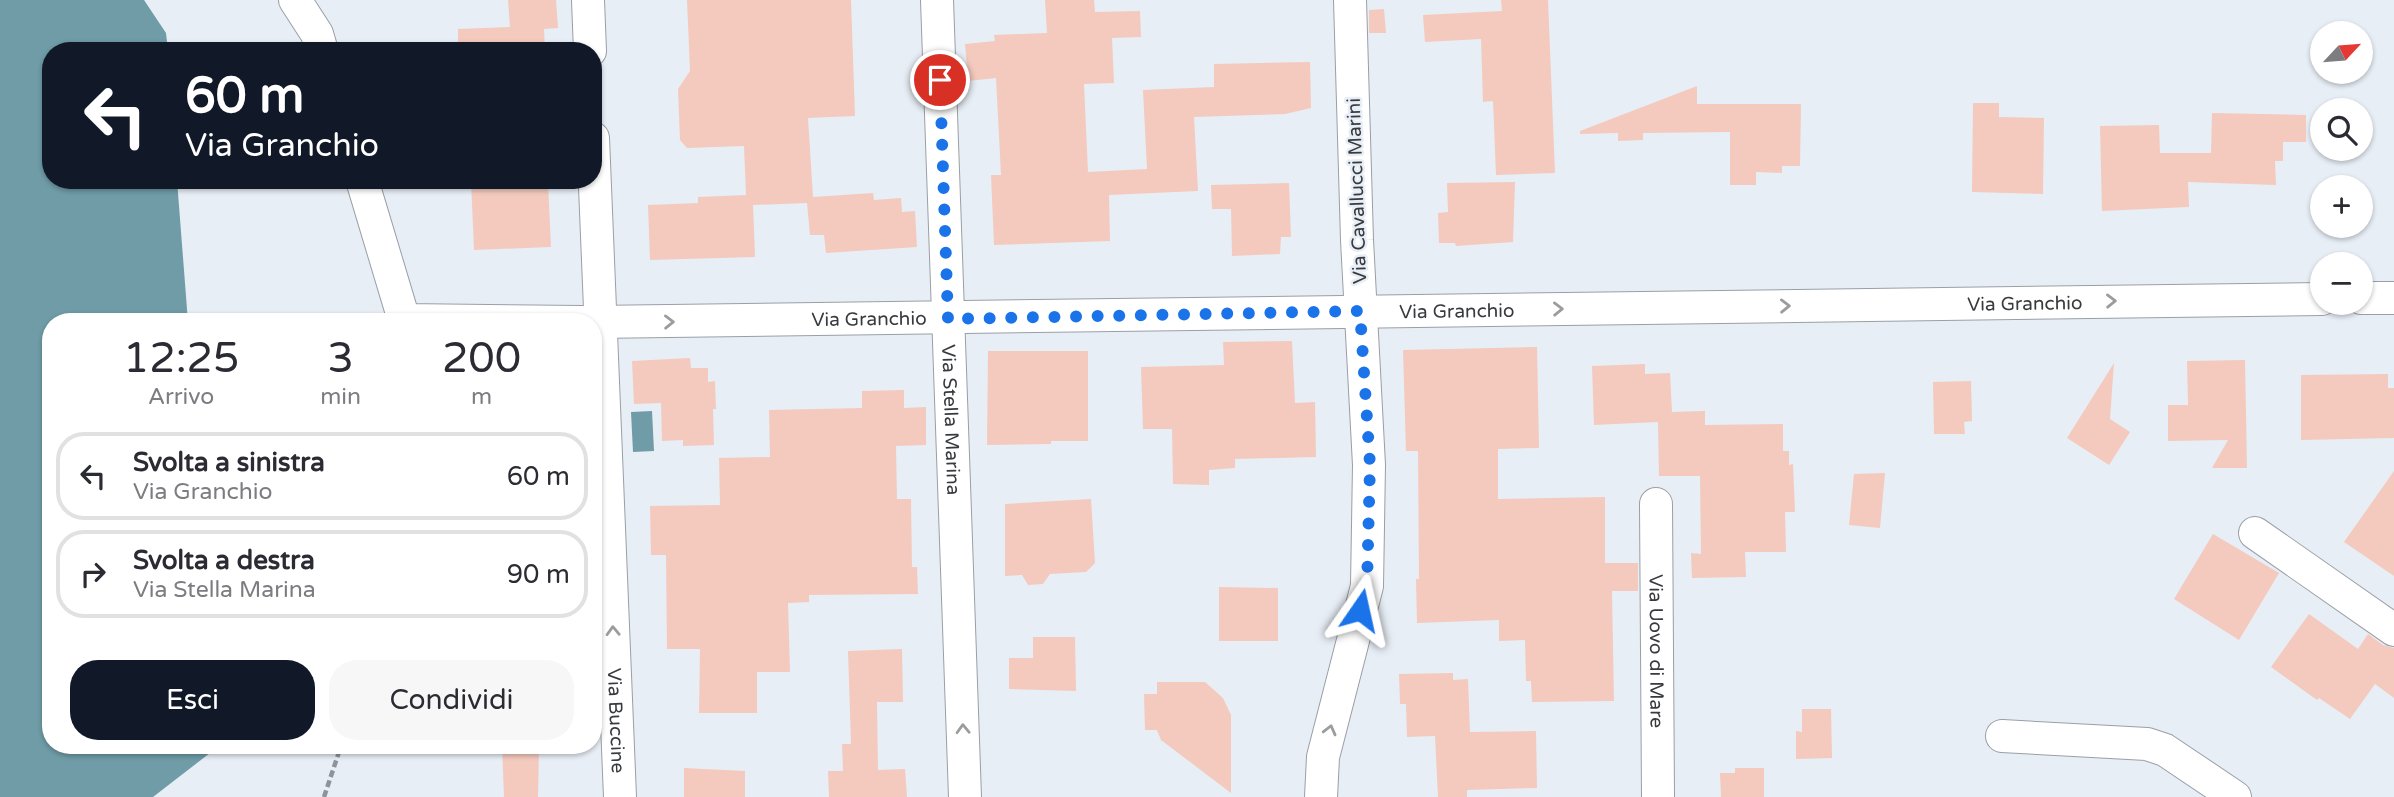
<!DOCTYPE html>
<html lang="it">
<meta charset="utf-8">
<style>
:root{--surface:#fff;--page:#f7f7f7;--text:#2b2b33;--muted:#7c7c81;--line:#e1e1e2;--accent:#111827}
body{margin:0;font-family:"Varela Round",sans-serif;background:var(--page);color:var(--text);height:100vh;display:flex;flex-direction:column;font-size:26px;white-space:nowrap}
*{box-sizing:border-box;margin:0}
p{font-size:23px;color:var(--muted)}
.icon{flex:none;width:38px;height:38px;fill:none;stroke:currentColor;stroke-width:2;stroke-linecap:round;stroke-linejoin:round}
.map{position:relative;flex:1;overflow:hidden}
.drawer{position:absolute;left:42px;top:313px;width:560px;height:441px;display:flex;flex-direction:column;background:var(--surface);border-radius:28px;box-shadow:0 2px 5px #0004}
.drawer>*{flex:none}
.guide{position:absolute;left:42px;top:42px;width:560px;height:147px;border-radius:28px;box-shadow:0 2px 5px #0004;background:#111827;color:#fff;overflow:hidden}
.needle{width:46px;rotate:64deg}
.fabs{position:absolute;left:2310px;top:21px;display:grid;gap:14px}
.fabs a{display:grid;place-items:center;width:63px;height:63px;border-radius:50%;background:var(--surface);box-shadow:0 2px 5px #0004;font-size:35px}
.pin{position:absolute;display:grid;place-items:center;width:60px;height:60px;color:#fff;margin:-30px;border:4px solid #fff;border-radius:50%;box-shadow:0 2px 7px #0007}
.me{position:absolute;width:77px;margin:-38px;rotate:11deg;stroke-linejoin:round;filter:drop-shadow(0 0 5px #0008)}
.turn{display:flex;align-items:center;gap:24px;height:147px;padding:0 28px;font-size:32px}
.turn .icon{width:91px;height:91px;stroke-width:2.5}
.turn b{display:block;font-size:49px;line-height:60px}
.eta{display:flex;justify-content:space-evenly;align-items:center;height:119px;text-align:center}
.eta b{font-size:42px;font-weight:600;line-height:49px}
.primary-button{display:flex;gap:14px;margin-top:auto;padding:14px 28px}
.primary-button a{flex:1;height:80px;border-radius:28px;background:var(--accent);color:#fff;font-size:28px;font-weight:600;line-height:80px;text-align:center}
.primary-button a+a{background:var(--page);color:var(--text)}
ul{padding:0;list-style:none}
li{display:flex;align-items:center;gap:21px;height:88px;margin:0 14px 10px;padding:0 14px;border:4px solid var(--line);border-radius:28px}
li div{flex:1}
li b{display:block;font-size:26px}
li em{font-style:normal}
.map>svg:first-child{display:block}
</style>
<div class="map">
<svg width="2394" height="797" viewBox="0 0 2394 797">
<rect width="100%" height="100%" fill="#e8eef6"/>
<g fill="#6f9ca7">
<polygon points="0,0 144,0 166,33 168,51 51,51 51,180 177,180 188,322 51,322 51,746 219,746 153,797 0,797"/>
<polygon points="652,411 654,451 633,452 631,412"/>
</g>
<g fill="#f4cabe">
<polygon points="508,0 556,0 558,28 544,29 545,51 458,51 458,29 510,27"/>
<polygon points="687,0 851,0 855,116 808,118 813,197 873,193 874,200 901,198 902,212 915,211 917,247 826,253 824,235 810,235 807,203 753,205 755,257 650,260 648,205 698,203 698,197 746,195 744,146 687,148 680,140 678,89 690,71"/>
<polygon points="1045,0 1094,0 1095,12 1140,11 1141,37 1112,38 1114,83 1084,84 1088,172 1147,169 1143,90 1214,87 1214,64 1310,62 1311,108 1285,114 1194,117 1198,191 1109,195 1110,241 994,245 991,175 1001,175 996,78 968,81 965,44 995,41 994,35 1047,33"/>
<polygon points="1501,0 1548,0 1555,173 1496,175 1493,101 1483,102 1481,39 1425,42 1423,15 1502,11"/>
<polygon points="1384,9 1386,33 1369,33 1369,10"/>
<polygon points="1697,86 1697,104 1801,104 1800,166 1782,166 1782,173 1756,172 1756,185 1730,185 1730,132 1643,133 1643,140 1618,141 1618,133 1580,134 1580,131"/>
<polygon points="1973,103 1999,103 1999,117 2044,118 2043,194 1972,192"/>
<polygon points="2212,113 2306,115 2306,142 2283,142 2283,161 2275,161 2276,185 2188,182 2189,207 2102,211 2100,126 2159,125 2160,153 2211,153"/>
<polygon points="516,180 516,184 548,182 551,247 474,250 471,181"/>
<polygon points="1515,182 1513,242 1456,246 1455,243 1439,243 1438,213 1448,212 1447,183"/>
<polygon points="1289,183 1291,237 1281,237 1280,254 1232,256 1231,209 1212,209 1211,185"/>
<polygon points="1292,341 1295,403 1315,402 1316,457 1235,459 1235,468 1209,470 1209,485 1173,484 1172,429 1143,429 1141,367 1224,365 1223,342"/>
<polygon points="1537,347 1539,448 1498,449 1498,499 1605,497 1605,563 1638,563 1638,591 1612,591 1614,701 1532,702 1531,681 1526,681 1525,640 1499,641 1499,620 1417,623 1416,579 1419,579 1418,451 1406,451 1403,350"/>
<polygon points="988,351 1088,351 1088,441 1051,441 1051,444 987,445"/>
<polygon points="690,358 691,368 708,368 708,382 715,381 716,409 713,409 714,445 683,446 683,440 662,441 661,403 634,404 632,361"/>
<polygon points="2245,360 2247,468 2212,468 2228,440 2168,441 2168,405 2188,405 2187,361"/>
<polygon points="2114,363 2110,419 2130,432 2109,465 2067,438"/>
<polygon points="1645,364 1645,374 1670,373 1672,412 1705,411 1705,425 1783,424 1783,451 1789,451 1789,465 1793,464 1795,512 1785,512 1786,552 1745,552 1746,577 1692,578 1691,553 1701,554 1700,476 1659,476 1658,422 1594,425 1592,366"/>
<polygon points="2388,374 2388,388 2394,388 2394,438 2301,440 2301,375"/>
<polygon points="1971,381 1972,421 1964,422 1965,434 1934,434 1933,382"/>
<polygon points="904,390 904,408 926,407 926,445 896,446 897,499 911,499 912,567 917,567 918,594 809,595 809,602 788,603 790,672 757,672 757,713 699,713 700,649 667,649 666,555 651,555 650,506 720,505 719,458 770,457 769,410 862,408 862,391"/>
<polygon points="2394,471 2394,576 2344,542"/>
<polygon points="1885,473 1880,528 1849,525 1854,474"/>
<polygon points="1091,499 1095,563 1086,572 1050,574 1043,584 1028,585 1022,575 1005,576 1005,504"/>
<polygon points="2213,534 2279,573 2239,640 2174,599"/>
<polygon points="1219,587 1278,588 1278,641 1219,641"/>
<polygon points="2309,614 2358,649 2368,634 2383,645 2394,648 2394,698 2375,684 2350,719 2319,698 2317,700 2271,667"/>
<polygon points="1033,637 1075,637 1076,691 1009,689 1009,658 1033,658"/>
<polygon points="902,649 903,702 877,702 878,770 905,769 907,797 829,797 828,771 843,771 842,744 851,744 848,651"/>
<polygon points="1453,673 1453,680 1468,679 1470,732 1536,731 1537,788 1467,790 1467,797 1438,797 1435,736 1407,737 1406,704 1400,704 1399,674"/>
<polygon points="1157,682 1205,682 1223,698 1231,715 1231,793 1161,740 1157,730 1145,730 1144,694 1157,694"/>
<polygon points="1802,709 1831,709 1832,758 1796,759 1796,731 1802,732"/>
<polygon points="502,746 539,746 538,797 504,797"/>
<polygon points="684,768 745,771 745,797 684,797"/>
<polygon points="1735,768 1764,768 1764,797 1721,797 1720,773 1735,773"/>
</g>
<g fill="none" stroke-linecap="round" stroke-linejoin="round">
<defs>
<g id="minor">
<polyline points="295,0 317,34 322,51"/>
<polyline points="588,0 590,51"/>
<path id="s1" d="M937,0l28,797"/>
<path id="s2" d="M593,138l27,659"/>
<polyline points="362,180 404,320 582,322"/>
<polyline points="2361,298 2394,298"/>
<path id="s3" d="M593,322l1729,-23"/>
<path id="s4" d="M1656,504l2,293"/>
<polyline points="2255,533 2394,630"/>
<polyline points="2002,736 2147,744 2165,750 2235,797"/>
<polyline points="1321,797 1323,757 1367,586 1369,465 1357,240 1350,0"/>
</g>
</defs>
<use href="#minor" stroke="#9a9fa7" stroke-width="34"/>
<polyline stroke="#8f9399" stroke-width="4.5" stroke-dasharray="7 3.5" stroke-linecap="butt" points="324,797 341,746"/>
<use href="#minor" stroke="#fff" stroke-width="32"/>
</g>
<defs><path id="oneway-chevron" d="M-2-3.5L2.5 0L-2 3.5" fill="none" stroke-width="1.6" stroke-linecap="round" stroke-linejoin="round" transform="scale(1.75)"/></defs>
<g stroke="#9c9c9e">
<use href="#oneway-chevron" transform="translate(2111 301) rotate(-1)"/>
<use href="#oneway-chevron" transform="translate(1785 306) rotate(-1)"/>
<use href="#oneway-chevron" transform="translate(1558 309) rotate(-1)"/>
<use href="#oneway-chevron" transform="translate(669 322) rotate(-1)"/>
<use href="#oneway-chevron" transform="translate(613 631) rotate(-92)"/>
<use href="#oneway-chevron" transform="translate(963 729) rotate(-92)"/>
<use href="#oneway-chevron" transform="translate(1330 730) rotate(-76)"/>
</g>
<g fill="none" stroke-linecap="round" stroke-linejoin="round">
<polyline stroke="#1a73e8" stroke-width="12" stroke-dasharray="0 21.6" points="940,80 948,319 1360,311 1370,465 1367,586 1360,610"/>
</g>
<g text-anchor="middle" stroke-width="5" stroke-linejoin="round" paint-order="stroke">
<g font-size="19" fill="#383a3e" stroke="#e8eef6">
<text transform="translate(1356 191) rotate(-92)" y="7">Via Cavallucci Marini</text>
<text dy="7" stroke="none"><textPath href="#s3" startOffset="1432">Via Granchio</textPath></text>
<text dy="7" stroke="none"><textPath href="#s3" startOffset="864">Via Granchio</textPath></text>
<text dy="7" stroke="none"><textPath href="#s3" startOffset="276">Via Granchio</textPath></text>
<text dy="7" stroke="none"><textPath href="#s1" startOffset="420">Via Stella Marina</textPath></text>
<text dy="7" stroke="none"><textPath href="#s4" startOffset="147">Via Uovo di Mare</textPath></text>
<text dy="7" stroke="none"><textPath href="#s2" startOffset="583">Via Buccine</textPath></text>
</g>
</g>
</svg>
<div class="fabs">
<a><svg class="needle" viewBox="-14 -14 28 28"><path d="M0-13l5 13h-10z" fill="#e53935"/><path d="M0 13l5-13h-10z" fill="#7c7c81"/></svg></a>
<a><svg class="icon" aria-label="search" viewBox="0 0 24 24"><circle cx="10" cy="10" r="6"/><path d="M15 15l6 6"/></svg></a>
<a>+</a>
<a>−</a>
</div>
<div class="pin" style="left:940px;top:80px;background:#d93025"><svg class="icon" aria-label="arrive" viewBox="0 0 24 24"><path d="M6 21V4h12l-3 4 3 4H6"/></svg></div>
<svg class="me" style="left:1360px;top:610px" viewBox="-20 -20 40 40"><path d="M0-17L14 15 0 8-14 15z" fill="#1a73e8" stroke="#fff" stroke-width="4"/></svg>
<div class="guide">
<div class="turn"><svg class="icon" aria-label="left" viewBox="0 0 24 24"><path d="M17 20v-9H6M10 6l-5 5 5 5"/></svg><div><b>60 m</b>Via Granchio</div></div>
</div>
<section class="drawer">
<div class="eta">
<div><b>12:25</b><p>Arrivo</p></div>
<div><b>3</b><p>min</p></div>
<div><b>200</b><p>m</p></div>
</div>
<ul>
<li><svg class="icon" aria-label="left" viewBox="0 0 24 24"><path d="M17 20v-9H6M10 6l-5 5 5 5"/></svg><div><b>Svolta a sinistra</b><p>Via Granchio</p></div><em>60 m</em></li>
<li><svg class="icon" aria-label="right" viewBox="0 0 24 24"><path d="M7 20v-9h11M14 6l5 5-5 5"/></svg><div><b>Svolta a destra</b><p>Via Stella Marina</p></div><em>90 m</em></li>
</ul>
<div class="primary-button"><a>Esci</a><a>Condividi</a></div>
</section>
</div>
